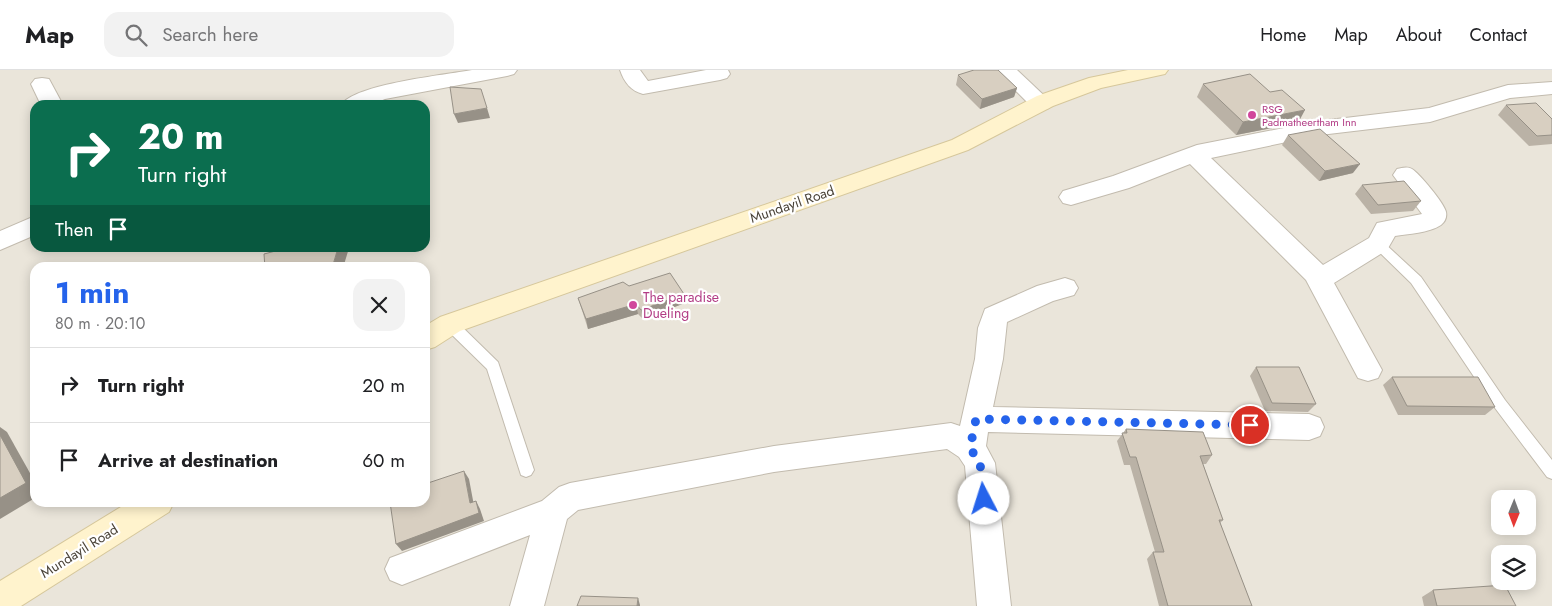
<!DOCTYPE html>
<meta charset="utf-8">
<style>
:root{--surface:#fff;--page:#f2f2f2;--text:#202124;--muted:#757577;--line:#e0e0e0;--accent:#2563eb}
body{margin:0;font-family:Jost,sans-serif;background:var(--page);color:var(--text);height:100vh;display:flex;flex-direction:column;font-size:19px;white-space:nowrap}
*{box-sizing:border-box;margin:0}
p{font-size:16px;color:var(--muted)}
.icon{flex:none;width:28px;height:28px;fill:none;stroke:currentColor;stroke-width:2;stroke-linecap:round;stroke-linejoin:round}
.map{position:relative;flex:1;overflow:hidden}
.drawer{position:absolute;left:30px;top:192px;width:400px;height:245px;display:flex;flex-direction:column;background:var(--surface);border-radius:15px;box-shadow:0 2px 12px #0003}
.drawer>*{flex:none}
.top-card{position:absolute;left:30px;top:30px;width:400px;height:152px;border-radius:15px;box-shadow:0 2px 12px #0003;background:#0b6e4f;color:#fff;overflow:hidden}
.needle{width:32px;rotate:181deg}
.buttons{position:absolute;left:1491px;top:420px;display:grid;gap:10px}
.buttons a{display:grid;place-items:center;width:45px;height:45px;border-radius:10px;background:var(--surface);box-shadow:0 2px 12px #0003;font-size:25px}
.pin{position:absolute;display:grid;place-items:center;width:42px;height:42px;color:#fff;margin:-21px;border:2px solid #fff;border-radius:50%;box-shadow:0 1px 5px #0007}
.me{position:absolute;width:55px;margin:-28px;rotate:355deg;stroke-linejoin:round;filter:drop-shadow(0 0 4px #0008)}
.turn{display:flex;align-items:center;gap:18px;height:105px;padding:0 25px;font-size:22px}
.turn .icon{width:65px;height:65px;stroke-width:2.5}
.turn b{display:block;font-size:35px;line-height:42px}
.then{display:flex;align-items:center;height:48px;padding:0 25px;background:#0003;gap:10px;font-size:19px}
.round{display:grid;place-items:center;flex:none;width:52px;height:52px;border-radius:15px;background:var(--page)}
.headline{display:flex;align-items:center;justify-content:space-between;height:85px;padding:0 25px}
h1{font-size:30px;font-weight:700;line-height:38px;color:var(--accent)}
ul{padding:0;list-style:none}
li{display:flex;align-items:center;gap:15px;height:75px;padding:0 25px;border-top:1px solid var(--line)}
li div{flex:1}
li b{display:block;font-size:19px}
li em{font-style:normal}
header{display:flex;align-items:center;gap:30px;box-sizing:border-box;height:70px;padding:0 25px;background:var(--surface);border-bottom:1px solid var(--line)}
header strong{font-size:24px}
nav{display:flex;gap:28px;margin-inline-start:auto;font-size:18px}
.search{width:350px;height:45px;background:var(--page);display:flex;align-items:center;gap:12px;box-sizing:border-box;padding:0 18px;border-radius:15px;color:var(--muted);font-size:19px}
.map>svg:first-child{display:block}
</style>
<header>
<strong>Map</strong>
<div class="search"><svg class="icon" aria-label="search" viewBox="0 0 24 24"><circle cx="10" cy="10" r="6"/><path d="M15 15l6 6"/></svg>Search here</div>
<nav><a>Home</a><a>Map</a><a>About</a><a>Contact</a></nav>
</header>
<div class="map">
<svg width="1552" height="536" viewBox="0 0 1552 536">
<rect width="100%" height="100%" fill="#f6f3ec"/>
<path fill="#eae5da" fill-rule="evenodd" d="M0,0h1552v536h-1552zM35,35h390v143h-390zM35,198h390v234h-390zM1500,429h28v27h-28zM1500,484h28v27h-28z"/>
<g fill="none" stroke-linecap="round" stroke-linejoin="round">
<defs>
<g id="service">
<polygon points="1378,169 1382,171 1421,207 1505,330 1552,390 1552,409 1547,407 1495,338 1411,213 1374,177 1372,174 1374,171"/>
<polygon points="450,249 455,250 498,292 534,400 531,405 526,407 521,405 487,299 445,258 443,254 445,250"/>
</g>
<g id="minor">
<path d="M472,0h45l-3,4 -7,2 -122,23 -15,6h-29c14,-21 104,-30 131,-35z"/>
<path d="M620,0h20l8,11 58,-11h22l2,4 -3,4 -7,2 -77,14c-12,-3 -19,-12 -23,-24z"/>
<polygon points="995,0 1017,0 1052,33 1049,38 1041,40 1033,38"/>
<polygon points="42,8 49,9 63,35 41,35 31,14 35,9"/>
<path d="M1552,12v12l-42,4 -80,24 -110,13 -109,23 112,107 46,-27 8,-15 45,-9 -29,-39 4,-6c5,-1 10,-3 15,0 7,4 32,34 34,43 1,5 -1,10 -5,13 -12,8 -33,9 -46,11l-8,14 -53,33 48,87 -4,8 -10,3 -10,-3 -52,-98 -116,-116 -61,24 -58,17 -8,-2 -4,-6 4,-6 50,-15 84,-31 123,-24 109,-13 79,-23z"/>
<polygon points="35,146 35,165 0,180 0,161"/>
<polygon points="1065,208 1074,211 1078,218 1074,225 1053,231 1007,252 1003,289 993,337 1309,344 1320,348 1324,357 1320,366 1309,370 988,362 986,376 995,393 1011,536 977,536 965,396 959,387 947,379 774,402 578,440 567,449 544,536 510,536 530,465 402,515 390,510 385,499 390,488 542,431 559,417 570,413 774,376 951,353 960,356 975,289 978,258 985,239 1037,216"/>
</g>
<g id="secondary">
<polygon points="1128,0 1168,0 1165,4 1101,18 1053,36 968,80 460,261 435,277 425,280 425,256 440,247 952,70 1037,26 1089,8"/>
<polygon points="129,432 174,432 169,442 21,536 0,536 0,511"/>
</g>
</defs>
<use href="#service" stroke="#c2bbae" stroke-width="2"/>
<use href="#minor" stroke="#c2bbae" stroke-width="2"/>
<use href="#secondary" stroke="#d6c79b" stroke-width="2"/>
<use href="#service" fill="#fff" fill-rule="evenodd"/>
<use href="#minor" fill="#fff" fill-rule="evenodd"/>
<use href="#secondary" fill="#fff3cd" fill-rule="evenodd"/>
</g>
<g fill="#bab2a6">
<polygon points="958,5 1017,18 1014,27 980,39 956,15"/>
<polygon points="1203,14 1298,53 1236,65 1197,27"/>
<polygon points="1506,35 1552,49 1552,74 1529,76 1498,45"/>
<polygon points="1288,65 1353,103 1319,111 1282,75"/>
<polygon points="1362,115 1421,131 1413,141 1371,144 1355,124"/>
<polygon points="629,216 684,224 685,233 643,249 638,244 588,259 578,228"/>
<polygon points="1256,297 1316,334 1308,342 1265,341 1250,306"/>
<polygon points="1392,307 1495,337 1485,345 1398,345 1383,315"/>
<polygon points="1126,359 1212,385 1206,394 1203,394 1223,450 1220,453 1252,536 1159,536 1147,489 1153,482 1155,482 1130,395 1124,395 1117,371"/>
<polygon points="1433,520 1516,536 1424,536 1422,527"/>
</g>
<g fill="#979187">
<polygon points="1017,18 1014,27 980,39 982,29"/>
<polygon points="487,38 490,48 458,53 454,44"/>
<polygon points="1305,40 1298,53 1236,65 1243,52"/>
<polygon points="1360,94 1353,103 1319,111 1325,101"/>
<polygon points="338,178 349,178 343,198 332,198"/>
<polygon points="684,224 685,233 643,249 641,240"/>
<polygon points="636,234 638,244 588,259 586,249"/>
<polygon points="0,357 7,362 35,412 35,428 0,449"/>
<polygon points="464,401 469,409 475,441 470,433"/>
<polygon points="476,431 480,439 484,451 402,481 396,474"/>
<polygon points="638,528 640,535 640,536 637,536"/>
</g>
<g fill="#d8cfc1" stroke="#979187">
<polygon points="974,0 998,0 1017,18 982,29 958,5"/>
<polygon points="1250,4 1270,22 1282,20 1305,40 1243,52 1203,14"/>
<polygon points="450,17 481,19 487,38 454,44"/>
<polygon points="1536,33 1552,49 1552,65 1537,66 1506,35"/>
<polygon points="1320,59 1360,94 1325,101 1288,65"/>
<polygon points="1404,111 1421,131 1378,135 1362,115"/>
<polygon points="287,178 338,178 332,198 265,198 264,184"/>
<polygon points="670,203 684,224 641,240 636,234 586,249 578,228 623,212 629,216"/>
<polygon points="1256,297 1299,297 1316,334 1272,333"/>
<polygon points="1392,307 1478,307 1495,337 1407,336"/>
<polygon points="1126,359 1203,362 1212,385 1200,386 1223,450 1219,450 1252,536 1168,536 1153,482 1164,482 1136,387 1130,387 1122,363 1127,363"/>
<polygon points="0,365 26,413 0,428"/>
<polygon points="464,401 470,433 476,431 479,443 396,474 390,432 425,432 425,414"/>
<polygon points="1505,515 1516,536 1437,536 1433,520"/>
<polygon points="581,526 638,528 637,536 577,536"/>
</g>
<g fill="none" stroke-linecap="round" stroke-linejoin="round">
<polyline stroke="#2563eb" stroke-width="9" stroke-dasharray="0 16.2" points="984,429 980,393 970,378 976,349 1250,355"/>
</g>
<g fill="#d1479c" stroke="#fff" stroke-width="2">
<circle cx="1252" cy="45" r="5"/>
<circle cx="633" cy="235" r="5"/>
</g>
<g text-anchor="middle" stroke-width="4.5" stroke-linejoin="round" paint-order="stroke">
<g font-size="11" fill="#b23c85" stroke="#fff" text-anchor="start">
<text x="1262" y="43">RSG<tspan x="1262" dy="13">Padmatheertham Inn</tspan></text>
</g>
<g font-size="14" fill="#4b4439" stroke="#fff">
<text transform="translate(792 134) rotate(-19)" y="5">Mundayil Road</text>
<text transform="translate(79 481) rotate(-32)" y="5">Mundayil Road</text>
</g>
<g font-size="14" fill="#b23c85" stroke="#fff" text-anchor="start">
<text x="643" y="232">The paradise<tspan x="643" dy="16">Dueling</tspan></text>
</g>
</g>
</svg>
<div class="buttons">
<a><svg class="needle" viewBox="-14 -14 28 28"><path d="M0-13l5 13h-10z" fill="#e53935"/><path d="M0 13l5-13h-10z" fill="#757577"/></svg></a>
<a><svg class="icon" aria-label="layers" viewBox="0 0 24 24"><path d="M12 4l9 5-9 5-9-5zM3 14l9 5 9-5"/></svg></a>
</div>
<div class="pin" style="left:1250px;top:355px;background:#d93025"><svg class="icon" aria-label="arrive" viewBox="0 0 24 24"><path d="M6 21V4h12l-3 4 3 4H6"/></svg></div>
<svg class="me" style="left:984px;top:429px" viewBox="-20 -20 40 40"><circle r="19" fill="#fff"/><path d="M0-13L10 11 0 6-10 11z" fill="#2563eb"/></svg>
<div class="top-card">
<div class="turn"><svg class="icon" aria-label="right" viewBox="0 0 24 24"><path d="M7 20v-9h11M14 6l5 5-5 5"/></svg><div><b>20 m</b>Turn right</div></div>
<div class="then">Then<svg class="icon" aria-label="arrive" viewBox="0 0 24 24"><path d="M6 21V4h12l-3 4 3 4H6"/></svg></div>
</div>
<section class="drawer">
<div class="headline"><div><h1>1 min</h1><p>80 m · 20:10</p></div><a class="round"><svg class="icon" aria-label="close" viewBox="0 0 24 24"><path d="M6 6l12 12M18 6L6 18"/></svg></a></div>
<ul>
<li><svg class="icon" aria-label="right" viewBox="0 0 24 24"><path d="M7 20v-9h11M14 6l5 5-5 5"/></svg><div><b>Turn right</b></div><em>20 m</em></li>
<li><svg class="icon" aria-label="arrive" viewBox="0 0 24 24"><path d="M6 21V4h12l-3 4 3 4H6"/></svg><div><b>Arrive at destination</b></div><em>60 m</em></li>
</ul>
</section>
</div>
